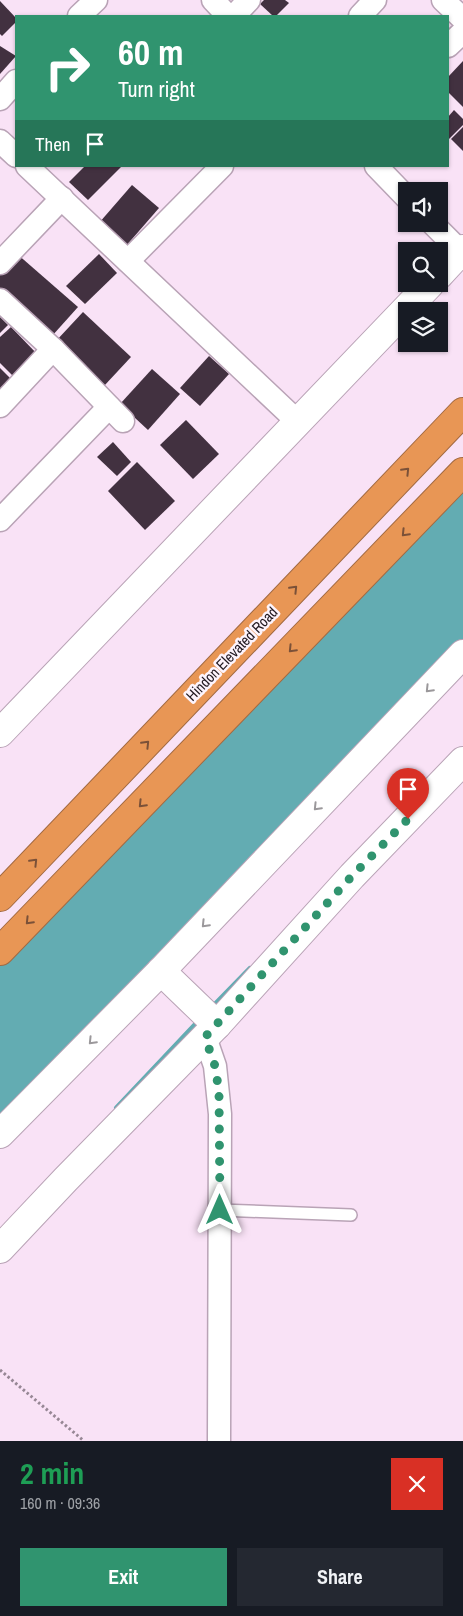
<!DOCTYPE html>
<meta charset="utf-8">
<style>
:root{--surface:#171b24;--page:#242831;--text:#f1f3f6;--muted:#9ea1a6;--accent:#30946f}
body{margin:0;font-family:"Archivo Narrow",sans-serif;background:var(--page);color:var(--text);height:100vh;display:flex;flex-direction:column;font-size:19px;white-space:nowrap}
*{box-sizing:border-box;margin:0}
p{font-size:16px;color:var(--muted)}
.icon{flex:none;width:28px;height:28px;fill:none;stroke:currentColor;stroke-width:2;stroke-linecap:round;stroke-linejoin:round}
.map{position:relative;height:1441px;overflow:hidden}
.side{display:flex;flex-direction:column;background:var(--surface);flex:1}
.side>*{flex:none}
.banner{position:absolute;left:15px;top:15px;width:434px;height:152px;border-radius:0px;box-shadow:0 1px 4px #0004;background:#30946f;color:#fff;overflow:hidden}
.fabs{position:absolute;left:398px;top:182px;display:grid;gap:10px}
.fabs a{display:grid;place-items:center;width:50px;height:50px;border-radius:0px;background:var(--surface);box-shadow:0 1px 4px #0004;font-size:25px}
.pin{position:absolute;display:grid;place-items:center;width:42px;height:42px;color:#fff;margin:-51px -21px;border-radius:50% 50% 50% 0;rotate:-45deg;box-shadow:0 0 5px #0007}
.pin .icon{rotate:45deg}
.me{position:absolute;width:55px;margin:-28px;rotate:0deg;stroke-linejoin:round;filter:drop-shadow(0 0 4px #0008)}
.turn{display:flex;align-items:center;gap:18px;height:105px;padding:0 20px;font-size:22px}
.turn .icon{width:65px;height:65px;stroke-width:2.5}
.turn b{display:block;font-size:35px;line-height:42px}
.then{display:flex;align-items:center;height:48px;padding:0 20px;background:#0003;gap:10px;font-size:19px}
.round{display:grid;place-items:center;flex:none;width:52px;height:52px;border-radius:0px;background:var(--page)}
.summary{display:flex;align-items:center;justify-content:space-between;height:85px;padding:0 20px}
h1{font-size:30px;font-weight:700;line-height:38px;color:#1e9e55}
.button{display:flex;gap:10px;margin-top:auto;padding:10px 20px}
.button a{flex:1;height:58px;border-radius:0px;background:var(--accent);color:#fff;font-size:20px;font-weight:700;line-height:58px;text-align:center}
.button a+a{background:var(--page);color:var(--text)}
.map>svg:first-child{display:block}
</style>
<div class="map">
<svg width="463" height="1441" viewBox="0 0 463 1441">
<rect width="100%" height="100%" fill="#f9e2f6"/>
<polygon fill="#63acb2" points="463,462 463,641 0,1121 0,936"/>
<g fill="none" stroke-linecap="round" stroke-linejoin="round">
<g stroke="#63acb2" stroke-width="6">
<polyline points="210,1010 250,969"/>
<polyline points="117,1108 201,1019"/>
</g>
</g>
<g fill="#423140">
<polygon points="264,0 285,0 289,3 276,16 273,16 260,4"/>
<polygon points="0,1 16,18 16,22 2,36 0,34"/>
<polygon points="0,46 16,56 0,74"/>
<polygon points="463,61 463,107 448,92 448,77"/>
<polygon points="454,110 463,119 463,125 448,140 448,117"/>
<polygon points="463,127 463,151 451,139"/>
<polygon points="85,166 122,166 88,200 69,182"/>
<polygon points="132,185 159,208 126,246 99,223"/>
<polygon points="16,253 78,307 52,336 0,290 0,270"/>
<polygon points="99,254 117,273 85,304 66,286"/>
<polygon points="83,312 131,357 104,386 56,341"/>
<polygon points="0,317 8,325 0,333"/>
<polygon points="11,327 40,357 17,380 0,363 0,337"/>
<polygon points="209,356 229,374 200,406 180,388"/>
<polygon points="0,368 15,383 0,397"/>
<polygon points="152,369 180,394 148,430 120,404"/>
<polygon points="186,420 219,454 193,479 160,445"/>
<polygon points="113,442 131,462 117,476 97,457"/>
<polygon points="137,462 175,501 145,530 108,491"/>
</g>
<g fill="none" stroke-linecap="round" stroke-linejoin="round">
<defs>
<polyline id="service" points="220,1210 351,1215"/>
<g id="minor">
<polyline points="213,0 228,16"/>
<polyline points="443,0 463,19"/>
<polyline points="79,16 96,0"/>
<polyline points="234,16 249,0"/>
<polyline points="360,16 375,0"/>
<polyline points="448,46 463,32"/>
<polyline points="0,99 16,81"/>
<polyline points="0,141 16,156"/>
<polyline points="27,166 298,422"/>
<polyline points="376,166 406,197"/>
<polyline points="433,224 461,252"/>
<polyline points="128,261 222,166"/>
<polyline points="0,263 62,198"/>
<polyline points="0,300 53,349 123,421"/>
<polyline points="0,406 53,349"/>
<polyline points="0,520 109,407"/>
<polyline points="205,1037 215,1066 220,1114 219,1441"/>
</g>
<g id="tertiary">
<polyline points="161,971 217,1025"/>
<polyline points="0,1134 161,971 463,654"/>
<polyline points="0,1249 66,1179 217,1025 352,876 463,761"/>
</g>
<g id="secondary">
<polyline points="439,275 463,249"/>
<polyline points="0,733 430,284"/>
</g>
<g id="motorway">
<polyline points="0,897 463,412"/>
<polyline points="0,951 463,472"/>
</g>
</defs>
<use href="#service" stroke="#b9a3b6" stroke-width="14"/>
<use href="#minor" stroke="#b9a3b6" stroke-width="25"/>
<use href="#tertiary" stroke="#b9a3b6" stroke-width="30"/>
<use href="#secondary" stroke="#b9a3b6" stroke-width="30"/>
<use href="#motorway" stroke="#a26a42" stroke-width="30"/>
<polyline stroke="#978795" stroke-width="3" stroke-dasharray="2.5 2.5" stroke-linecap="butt" points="0,1370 84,1441"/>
<use href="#service" stroke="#fff" stroke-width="11"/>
<use href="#minor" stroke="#fff" stroke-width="22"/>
<use href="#tertiary" stroke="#fff" stroke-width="28"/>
<use href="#secondary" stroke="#fff" stroke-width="28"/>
<use href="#motorway" stroke="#e89655" stroke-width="28"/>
</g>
<defs><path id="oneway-chevron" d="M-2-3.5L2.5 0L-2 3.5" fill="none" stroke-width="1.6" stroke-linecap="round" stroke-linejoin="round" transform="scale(1.25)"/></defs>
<g stroke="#7b5138">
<use href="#oneway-chevron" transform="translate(406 471) rotate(-46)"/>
<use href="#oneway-chevron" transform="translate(405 533) rotate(134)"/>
<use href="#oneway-chevron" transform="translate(294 589) rotate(-46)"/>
<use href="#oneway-chevron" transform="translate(292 649) rotate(134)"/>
<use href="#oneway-chevron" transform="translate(146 744) rotate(-46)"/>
<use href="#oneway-chevron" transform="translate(142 804) rotate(134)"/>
<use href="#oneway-chevron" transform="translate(34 862) rotate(-46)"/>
<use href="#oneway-chevron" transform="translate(29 921) rotate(134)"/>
</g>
<g stroke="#9b989b">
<use href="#oneway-chevron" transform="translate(429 689) rotate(134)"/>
<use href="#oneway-chevron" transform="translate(317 807) rotate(134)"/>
<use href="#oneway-chevron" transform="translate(205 924) rotate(134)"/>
<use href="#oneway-chevron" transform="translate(92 1041) rotate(134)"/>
</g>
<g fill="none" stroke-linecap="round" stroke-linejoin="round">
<polyline stroke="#30946f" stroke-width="9" stroke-dasharray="0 16.2" points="220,1210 219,1092 215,1066 205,1037 352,876 408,819"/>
</g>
<g text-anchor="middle" stroke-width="5" stroke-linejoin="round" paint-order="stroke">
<g font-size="15" fill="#211920" stroke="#fdf4fc">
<text transform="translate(232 654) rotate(-46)" y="5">Hindon Elevated Road</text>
</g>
</g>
</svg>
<div class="fabs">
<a><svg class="icon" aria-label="sound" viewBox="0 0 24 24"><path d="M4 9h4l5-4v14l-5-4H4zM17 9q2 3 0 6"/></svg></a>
<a><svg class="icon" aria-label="search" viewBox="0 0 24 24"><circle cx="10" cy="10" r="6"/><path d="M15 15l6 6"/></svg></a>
<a><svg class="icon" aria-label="layers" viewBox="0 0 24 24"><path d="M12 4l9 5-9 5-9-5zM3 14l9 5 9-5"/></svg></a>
</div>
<div class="pin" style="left:408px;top:819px;background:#d93025"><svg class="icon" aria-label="arrive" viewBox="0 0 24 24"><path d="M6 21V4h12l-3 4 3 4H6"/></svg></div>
<svg class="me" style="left:220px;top:1210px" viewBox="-20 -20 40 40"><path d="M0-17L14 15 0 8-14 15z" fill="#30946f" stroke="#fff" stroke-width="4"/></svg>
<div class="banner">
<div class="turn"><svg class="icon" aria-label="right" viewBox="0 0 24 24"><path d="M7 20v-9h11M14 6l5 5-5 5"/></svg><div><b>60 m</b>Turn right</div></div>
<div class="then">Then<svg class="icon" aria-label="arrive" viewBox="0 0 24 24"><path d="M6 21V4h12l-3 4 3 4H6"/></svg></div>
</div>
</div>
<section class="side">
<div class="summary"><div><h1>2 min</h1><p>160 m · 09:36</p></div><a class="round" style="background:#d93025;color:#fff"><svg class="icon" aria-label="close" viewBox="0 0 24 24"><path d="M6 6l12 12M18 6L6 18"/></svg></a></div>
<div class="button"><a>Exit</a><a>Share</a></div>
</section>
